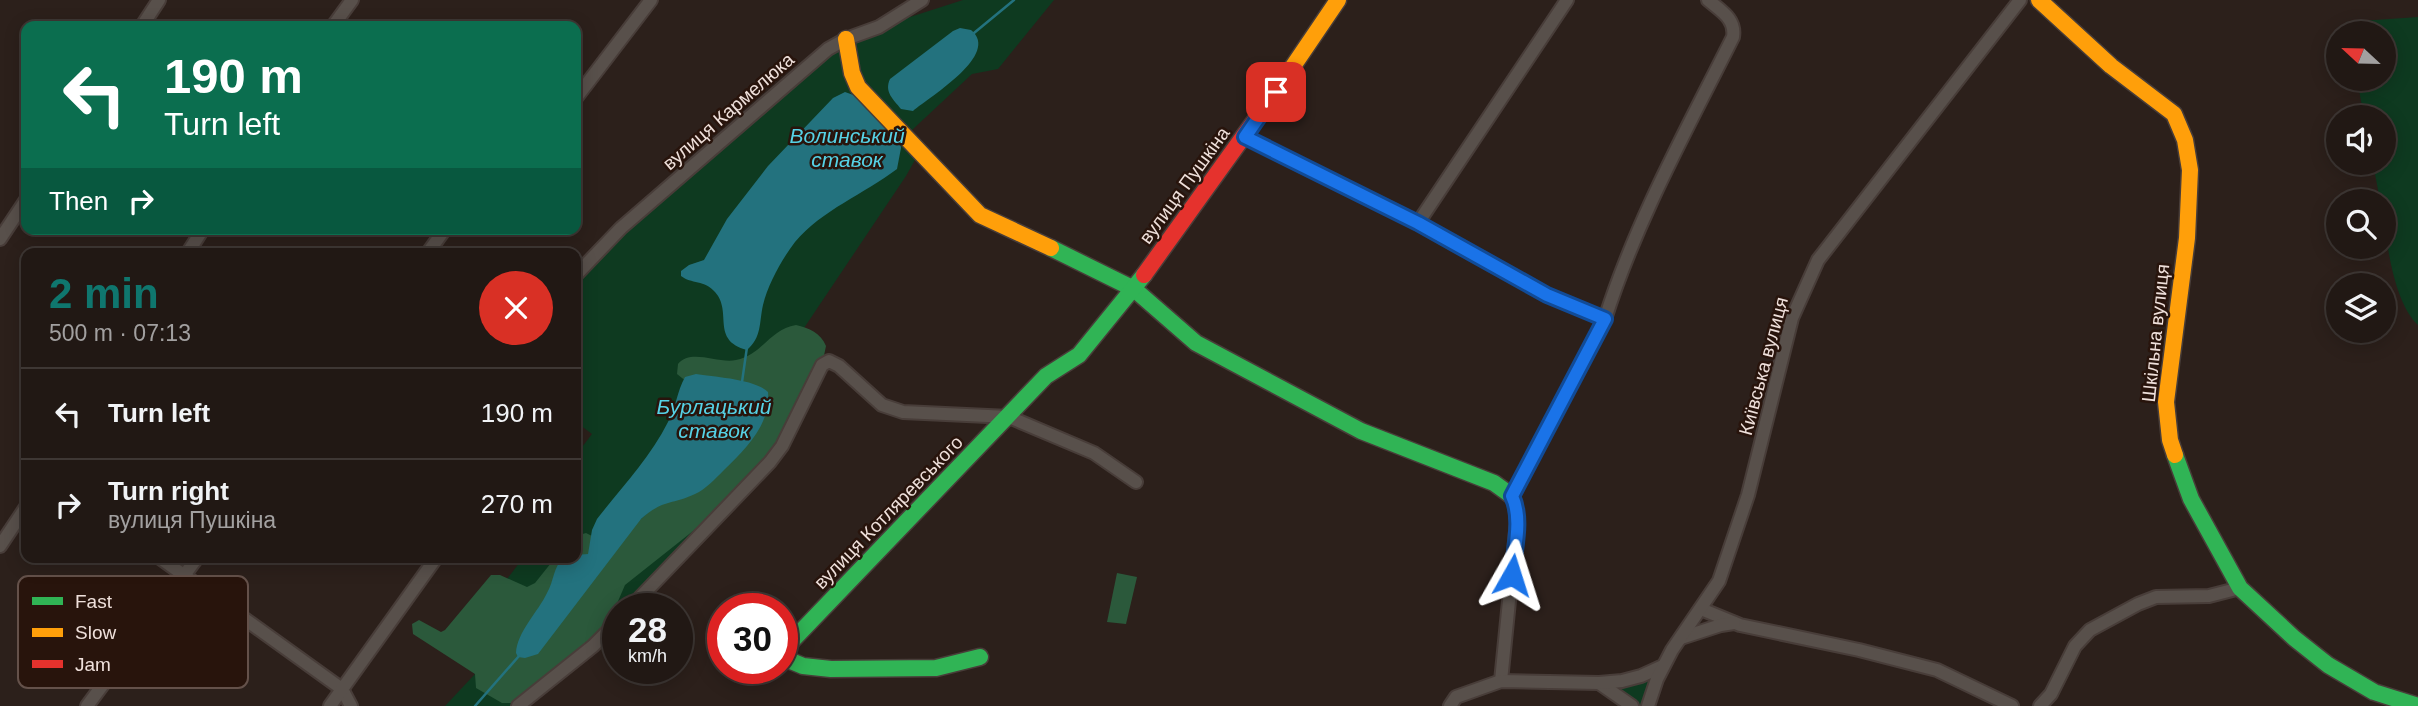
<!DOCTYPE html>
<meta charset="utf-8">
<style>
:root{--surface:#211814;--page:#2d2522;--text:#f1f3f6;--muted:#a2a0a0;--line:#3e3734;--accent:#0f766e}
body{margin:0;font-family:Arial,sans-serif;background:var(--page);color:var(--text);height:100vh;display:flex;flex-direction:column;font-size:26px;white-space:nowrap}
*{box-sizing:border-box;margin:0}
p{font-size:23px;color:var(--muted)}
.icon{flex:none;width:38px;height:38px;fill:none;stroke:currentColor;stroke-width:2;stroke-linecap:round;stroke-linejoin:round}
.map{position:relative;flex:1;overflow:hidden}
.sheet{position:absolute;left:21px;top:248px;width:560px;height:315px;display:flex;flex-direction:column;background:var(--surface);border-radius:14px;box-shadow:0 4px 18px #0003,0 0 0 2px var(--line)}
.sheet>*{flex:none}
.guide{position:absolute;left:21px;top:21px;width:560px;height:214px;border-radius:14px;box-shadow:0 4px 18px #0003,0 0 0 2px var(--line);background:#0b6e4f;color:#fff;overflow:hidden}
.needle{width:46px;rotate:292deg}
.fabs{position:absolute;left:2326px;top:21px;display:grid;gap:14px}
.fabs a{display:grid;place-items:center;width:70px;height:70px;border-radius:50%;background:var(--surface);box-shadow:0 4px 18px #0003,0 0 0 2px var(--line);font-size:35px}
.speed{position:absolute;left:602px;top:593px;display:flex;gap:14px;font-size:35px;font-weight:700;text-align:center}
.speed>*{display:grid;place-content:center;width:91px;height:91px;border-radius:50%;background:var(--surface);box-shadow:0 4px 18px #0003,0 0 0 2px var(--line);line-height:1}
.speed small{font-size:18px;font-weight:400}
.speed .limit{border:10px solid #d22;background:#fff;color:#111}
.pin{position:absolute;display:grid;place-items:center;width:60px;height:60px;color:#fff;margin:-30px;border-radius:14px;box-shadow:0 4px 10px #0006}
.me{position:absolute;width:77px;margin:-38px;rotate:6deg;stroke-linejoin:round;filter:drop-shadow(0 0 5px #0008)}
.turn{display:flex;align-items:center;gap:24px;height:147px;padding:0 28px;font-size:32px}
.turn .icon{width:91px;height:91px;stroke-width:2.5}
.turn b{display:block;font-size:49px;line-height:60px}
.then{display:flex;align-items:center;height:66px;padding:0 28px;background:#0003;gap:14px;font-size:26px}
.round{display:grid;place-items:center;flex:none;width:74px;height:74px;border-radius:37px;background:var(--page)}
.overview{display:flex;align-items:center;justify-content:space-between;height:119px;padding:0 28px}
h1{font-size:42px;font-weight:600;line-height:52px;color:var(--accent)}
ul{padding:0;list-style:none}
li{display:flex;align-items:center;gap:21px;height:91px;padding:0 28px;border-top:2px solid var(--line)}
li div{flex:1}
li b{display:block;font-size:26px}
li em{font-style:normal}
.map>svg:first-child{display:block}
</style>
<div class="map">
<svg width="2418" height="706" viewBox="0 0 2418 706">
<rect width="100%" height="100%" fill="#2c201b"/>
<g fill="#0e3a20">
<polygon points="963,0 1054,0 998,69 972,74 911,131 920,151 906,176 798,337 782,446 629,609 618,609 618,621 518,706 445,706 475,674 450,654 523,558 576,558 576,455 592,434 576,422 576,275 828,49 879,27"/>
<path d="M2418,17v308c-25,-23 -34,-90 -34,-124h-4l-7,-38h11v-46h-20l-7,-38h27v-46h-36l-2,-11z"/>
<polygon points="1663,666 1648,706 1632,706 1599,683"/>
</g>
<g fill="#2b593b">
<path d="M796,325c13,3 25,8 30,21l-4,19 -40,81 -65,66 -92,73 -22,51 -73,61 -18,6h-10l-26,-15 -1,-14 -62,-40 -1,-10 7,-4 22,12 4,-2 46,-55h9l27,12 8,-4 20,-25h21v-22l10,-3 6,3 49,-17 12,-11 32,-18 2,-108 -10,-8 1,-10c13,-16 40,0 58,-4 26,-5 34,-31 60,-35z"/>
<polygon points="1117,573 1137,577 1126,624 1107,622"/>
</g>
<g fill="#23727e">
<path d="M960,28l11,2c30,24 -40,66 -58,81l-12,-2c-8,-10 -17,-17 -11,-30l63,-48z"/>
<path d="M845,92l14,5 41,45 1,6 -4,21c-33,25 -75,41 -102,73 -13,17 -27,42 -32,63 -4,18 -1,32 -16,45 -37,-10 -14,-38 -32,-58 -10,-12 -24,-8 -34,-16v-5l8,-6 15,-5 23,-41 41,-53 65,-68z"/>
<path d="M696,374c18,3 59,5 72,18 3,33 -23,57 -44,78 -9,9 -18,19 -29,24 -23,11 -32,5 -54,25l-103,135 -13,4 -7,-1 -2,-4c1,-21 22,-41 31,-60 7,-12 6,-25 16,-35h13v-3l12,-1 4,-24 5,-11c24,-31 53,-61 71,-97 8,-14 9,-31 17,-45z"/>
</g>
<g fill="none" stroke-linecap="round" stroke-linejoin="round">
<g stroke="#23727e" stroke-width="2.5">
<polyline points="974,33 1014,0"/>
<polyline points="742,382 747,347"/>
<polyline points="475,706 519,656"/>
</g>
<defs>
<g id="street">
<polyline points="142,26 159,0"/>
<polyline points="333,26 352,0"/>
<polyline points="576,98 651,0"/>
<polyline points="1245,137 1418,223 1547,295 1605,319"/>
<polyline points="1418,223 1567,0"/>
<polyline points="0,239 26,200"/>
<polyline points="187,254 203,229"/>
<polyline points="427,254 445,229"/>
<polyline points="576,275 621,228 828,49 846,39 879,27 922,0"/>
<polyline points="0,546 26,507"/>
<polyline points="160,558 342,689 351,706"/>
<polyline points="629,609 770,462 782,446 822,365 829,361 839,366 882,405 903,412 1009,417 1094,453 1136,482"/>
<polyline points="1701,609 1740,625 1859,650 1937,670 2012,706"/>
<polyline points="1681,638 1721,625 1734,623"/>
<path d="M1501,681l16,-160 -1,-15 -4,-10 93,-177c31,-98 82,-190 128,-282 3,-18 -12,-26 -25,-37"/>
<polyline points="1599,683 1632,706"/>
<polyline points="87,706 197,558"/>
<polyline points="330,706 436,558"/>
<polyline points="518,706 593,646 618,621"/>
<polyline points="1450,706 1456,697 1501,681 1599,683 1622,681 1641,676 1663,666"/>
<polyline points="1648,706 1657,679 1672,650 1719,581 1748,495 1792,318 1818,260 2020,0"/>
<polyline points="2040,706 2051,694 2075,646 2090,630 2138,604 2156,597 2209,596 2240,588"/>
</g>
<g id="fast">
<polyline points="1051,248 1134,289 1196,343 1361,431 1494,483 1512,496"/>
<polyline points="2175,455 2191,499 2240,588 2294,638 2328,665 2374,692 2418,706"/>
<polyline points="980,657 936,668 831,669 803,666 791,661 786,653 788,645 1046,376 1079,355 1144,275"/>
</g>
<g id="slow">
<polyline points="2039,0 2111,66 2174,114 2185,140 2190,170 2187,238 2166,402 2170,440 2175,455"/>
<polyline points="846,39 852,73 858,87 980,215 1051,248"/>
<polyline points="1279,87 1338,0"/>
</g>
<polyline id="jam" points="1144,275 1279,87"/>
</defs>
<use href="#street" stroke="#483d39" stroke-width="16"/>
<use href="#fast" stroke="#483d39" stroke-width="19"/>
<use href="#slow" stroke="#483d39" stroke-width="19"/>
<use href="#jam" stroke="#483d39" stroke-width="19"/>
<use href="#street" stroke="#58504b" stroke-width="12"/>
<use href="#fast" stroke="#30b455" stroke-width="16"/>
<use href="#slow" stroke="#ff9f0a" stroke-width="16"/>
<use href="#jam" stroke="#e5322d" stroke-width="16"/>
</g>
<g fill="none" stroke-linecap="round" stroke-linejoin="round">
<defs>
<path id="route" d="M1276,92l-31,45 173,86 129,72 58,24 -93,177c11,23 2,54 0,79"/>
</defs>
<use href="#route" stroke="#114b97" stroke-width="18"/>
<use href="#route" stroke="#1a73e8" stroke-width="12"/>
</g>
<g text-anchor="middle" stroke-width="5" stroke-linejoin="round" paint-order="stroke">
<g font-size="19" fill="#efe0db" stroke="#28140c">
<text transform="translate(728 111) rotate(-41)" y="7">вулиця Кармелюка</text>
<text transform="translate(1184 185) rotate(-54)" y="7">вулиця Пушкіна</text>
<text transform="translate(2155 333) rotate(-84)" y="7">Шкільна вулиця</text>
<text transform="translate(1763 366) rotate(-75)" y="7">Київська вулиця</text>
<text transform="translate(888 512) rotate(-46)" y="7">вулиця Котляревського</text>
</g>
<g font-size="21" font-style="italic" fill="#56d2e6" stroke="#28140c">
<text x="847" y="143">Волинський<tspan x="847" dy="24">ставок</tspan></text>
<text x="714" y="414">Бурлацький<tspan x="714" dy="24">ставок</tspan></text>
</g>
</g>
<rect x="18" y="576" width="230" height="112" rx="10" fill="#28140c" stroke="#64514a" stroke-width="2"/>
<rect x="32" y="597" width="31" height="8" fill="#30b455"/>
<rect x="32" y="628" width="31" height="9" fill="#ff9f0a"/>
<rect x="32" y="660" width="31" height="8" fill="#e5322d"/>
<g font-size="19" fill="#efe0db">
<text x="75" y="608">Fast</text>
<text x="75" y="639">Slow</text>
<text x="75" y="671">Jam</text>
</g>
</svg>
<div class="fabs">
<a><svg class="needle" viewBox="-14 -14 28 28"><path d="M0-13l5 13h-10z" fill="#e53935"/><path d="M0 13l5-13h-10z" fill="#a2a0a0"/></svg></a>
<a><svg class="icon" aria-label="sound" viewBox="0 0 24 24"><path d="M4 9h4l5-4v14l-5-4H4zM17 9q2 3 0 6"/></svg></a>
<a><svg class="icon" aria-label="search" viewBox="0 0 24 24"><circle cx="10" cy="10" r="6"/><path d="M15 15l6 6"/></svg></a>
<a><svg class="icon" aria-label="layers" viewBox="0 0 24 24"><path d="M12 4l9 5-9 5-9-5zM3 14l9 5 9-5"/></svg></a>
</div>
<div class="speed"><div>28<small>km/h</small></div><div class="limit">30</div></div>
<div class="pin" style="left:1276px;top:92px;background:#d93025"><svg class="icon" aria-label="arrive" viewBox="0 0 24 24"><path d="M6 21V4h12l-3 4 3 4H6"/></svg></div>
<svg class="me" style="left:1512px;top:575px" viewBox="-20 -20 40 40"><path d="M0-17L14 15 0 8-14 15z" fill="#1a73e8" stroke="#fff" stroke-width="4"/></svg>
<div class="guide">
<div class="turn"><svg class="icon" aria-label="left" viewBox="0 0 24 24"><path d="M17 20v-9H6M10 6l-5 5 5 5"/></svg><div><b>190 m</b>Turn left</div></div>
<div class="then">Then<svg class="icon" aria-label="right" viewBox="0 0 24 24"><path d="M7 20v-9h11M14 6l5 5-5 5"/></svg></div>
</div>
<section class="sheet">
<div class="overview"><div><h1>2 min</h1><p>500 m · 07:13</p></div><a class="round" style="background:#d93025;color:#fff"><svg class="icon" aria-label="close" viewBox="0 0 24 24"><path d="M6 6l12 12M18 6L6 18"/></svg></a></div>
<ul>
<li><svg class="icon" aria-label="left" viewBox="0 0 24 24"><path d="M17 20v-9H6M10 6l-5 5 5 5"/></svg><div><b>Turn left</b></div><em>190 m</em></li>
<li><svg class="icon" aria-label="right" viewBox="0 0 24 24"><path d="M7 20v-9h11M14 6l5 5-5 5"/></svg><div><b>Turn right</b><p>вулиця Пушкіна</p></div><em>270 m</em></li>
</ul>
</section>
</div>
